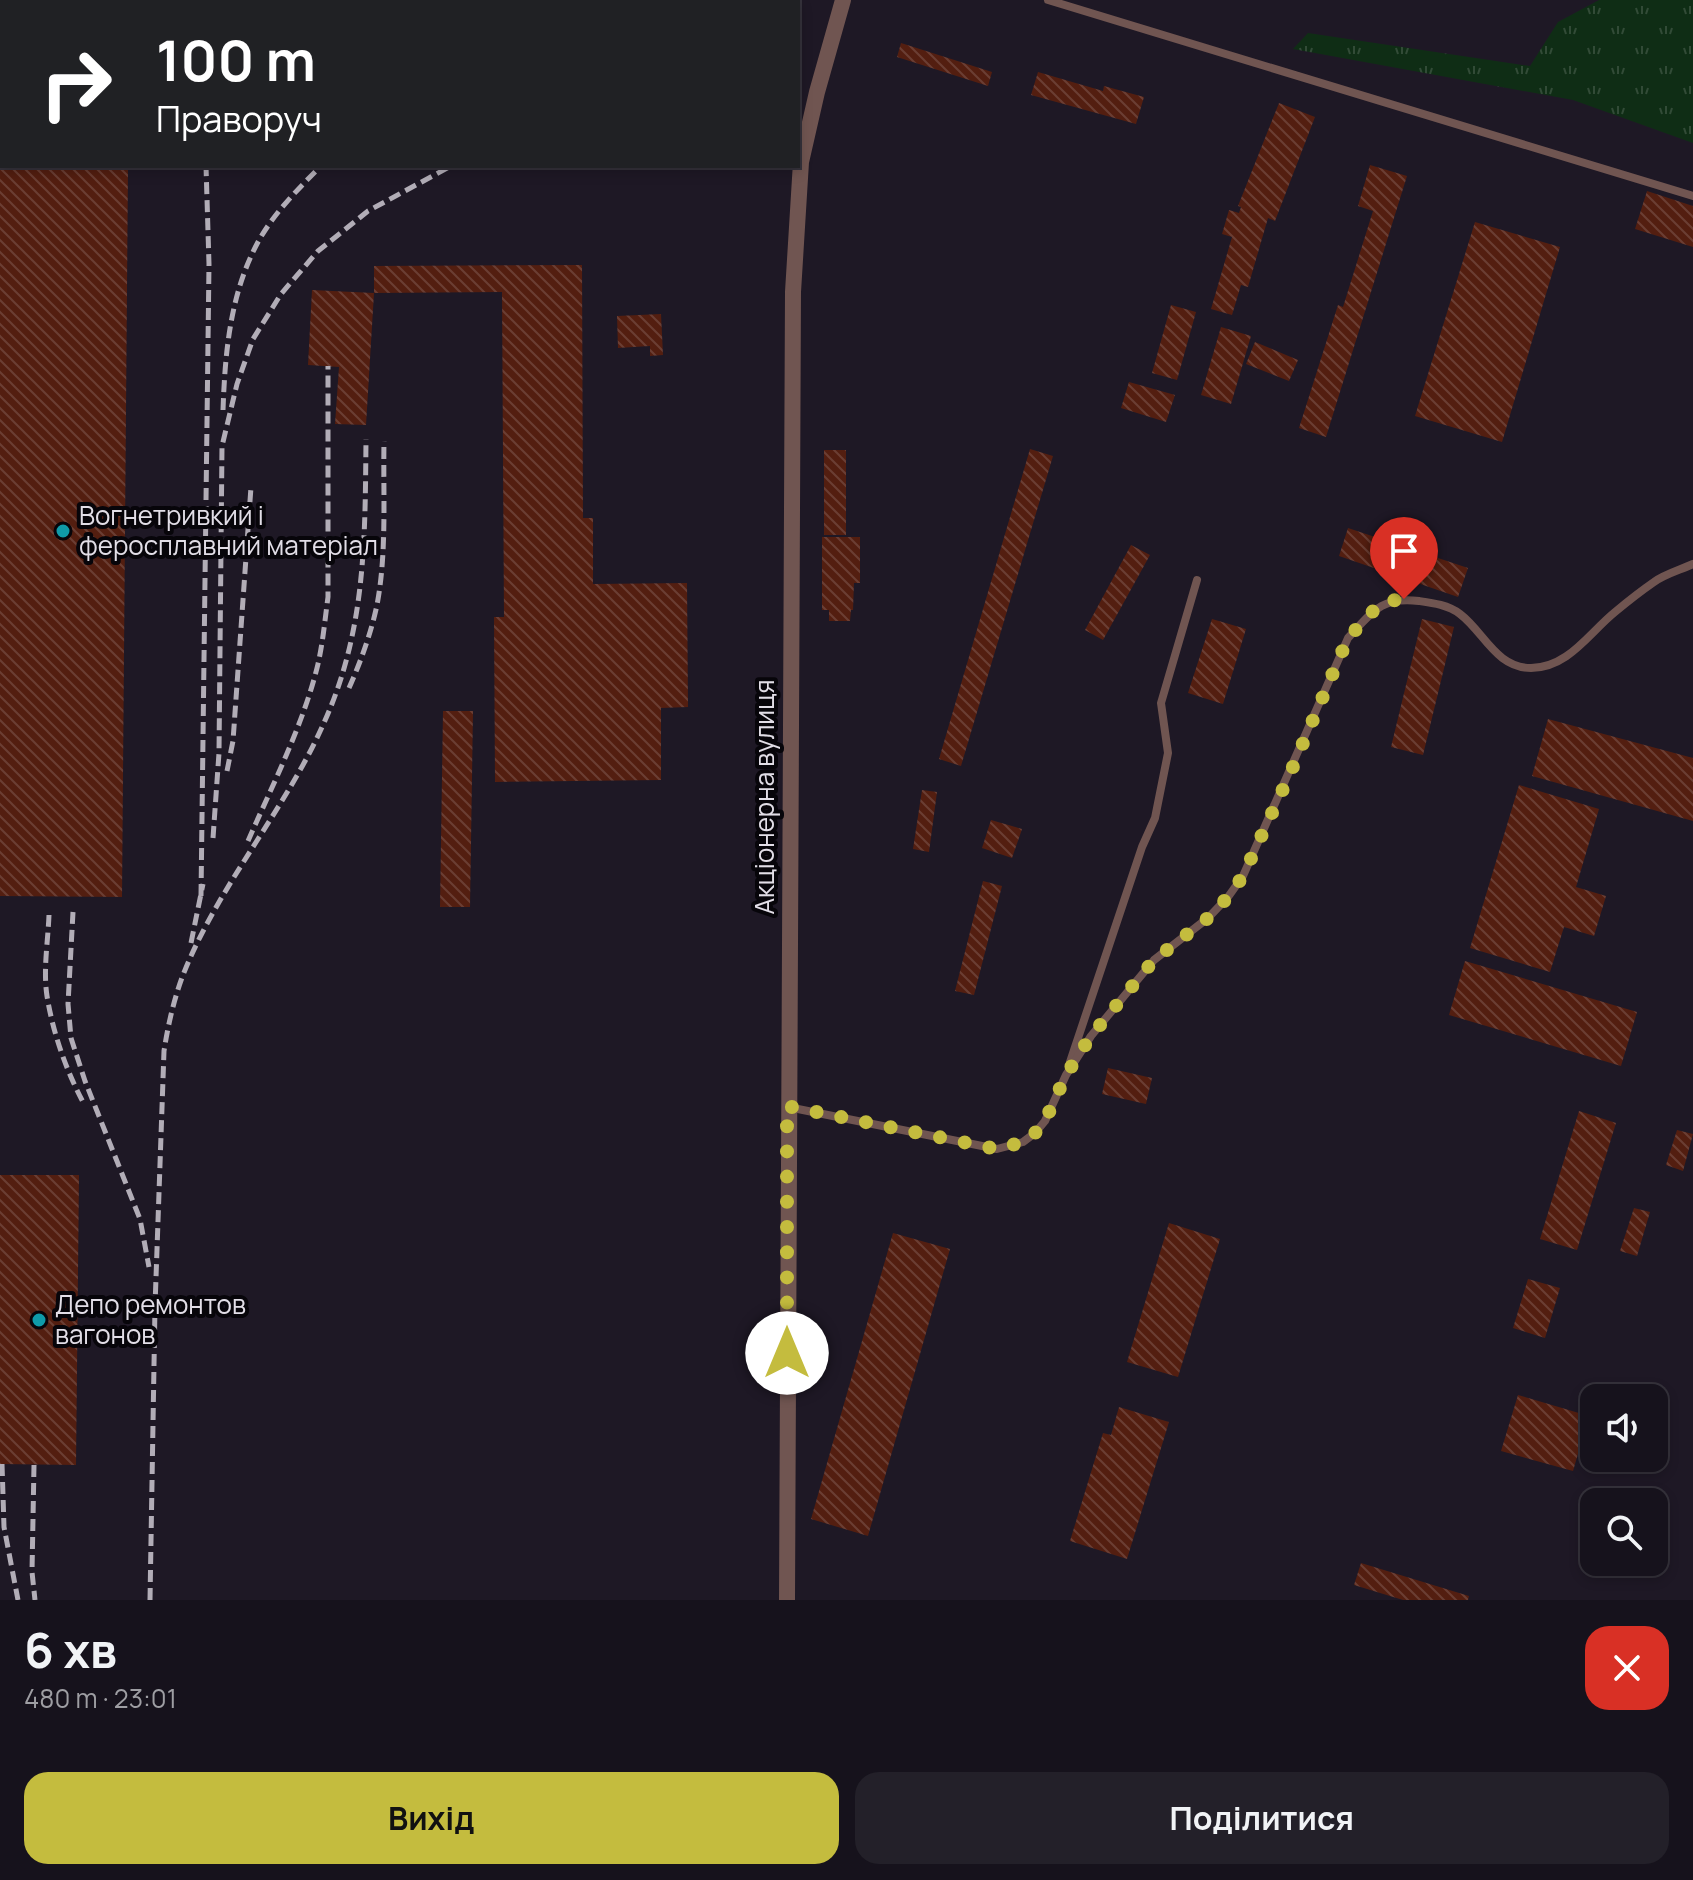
<!DOCTYPE html>
<html lang="uk">
<meta charset="utf-8">
<style>
:root{--surface:#16121c;--page:#232029;--text:#f1f3f6;--muted:#9e9ea3;--line:#35323b;--accent:#c4bc3e}
body{margin:0;font-family:Manrope,sans-serif;background:var(--page);color:var(--text);height:100vh;display:flex;flex-direction:column;font-size:30px;white-space:nowrap}
*{box-sizing:border-box;margin:0}
p{font-size:26px;color:var(--muted)}
.icon{flex:none;width:44px;height:44px;fill:none;stroke:currentColor;stroke-width:2;stroke-linecap:round;stroke-linejoin:round}
.map{position:relative;height:1600px;overflow:hidden}
.sheet{display:flex;flex-direction:column;background:var(--surface);flex:1}
.sheet>*{flex:none}
.banner{position:absolute;left:0px;top:0px;width:800px;height:168px;box-shadow:0 4px 12px #0003,0 0 0 2px var(--line);background:#202124;color:#fff;overflow:hidden}
.buttons{position:absolute;left:1580px;top:1384px;display:grid;gap:16px}
.buttons a{display:grid;place-items:center;width:88px;height:88px;border-radius:16px;background:var(--surface);box-shadow:0 4px 12px #0003,0 0 0 2px var(--line);font-size:40px}
.pin{position:absolute;display:grid;place-items:center;width:68px;height:68px;color:#fff;margin:-82px -34px;border-radius:50% 50% 50% 0;rotate:-45deg;box-shadow:0 0 8px #0007}
.pin .icon{rotate:45deg}
.me{position:absolute;width:88px;margin:-44px;rotate:0deg;stroke-linejoin:round;filter:drop-shadow(0 0 6px #0008)}
.turn{display:flex;align-items:center;gap:28px;height:168px;padding:0 24px;font-size:36px}
.turn .icon{width:104px;height:104px;stroke-width:2.5}
.turn b{display:block;font-size:56px;line-height:68px}
.round{display:grid;place-items:center;flex:none;width:84px;height:84px;border-radius:24px;background:var(--page)}
.overview{display:flex;align-items:center;justify-content:space-between;height:136px;padding:0 24px}
h1{font-size:48px;font-weight:700;line-height:60px}
.button{display:flex;gap:16px;margin-top:auto;padding:16px 24px}
.button a{flex:1;height:92px;border-radius:24px;background:var(--accent);color:#111;font-size:32px;font-weight:700;line-height:92px;text-align:center}
.button a+a{background:var(--page);color:var(--text)}
.map>svg:first-child{display:block}
</style>
<div class="map">
<svg width="1693" height="1600" viewBox="0 0 1693 1600">
<defs>
<pattern id="grass-tufts" width="24" height="20" patternUnits="userSpaceOnUse" patternTransform="scale(2)"><rect width="24" height="20" fill="#0f2d15"/><path d="M3 7l-1-3M5 7V3M7 7l1-3M15 17l-1-3M17 17v-4M19 17l1-3" fill="none" stroke="#324b37"/></pattern>
<pattern id="building-back-hatch" width="6" height="6" patternUnits="userSpaceOnUse" patternTransform="scale(2)"><rect width="6" height="6" fill="#531e10"/><path d="M-1 5l2 2M0 0l6 6M5-1l2 2" fill="none" stroke="#6b3e33"/></pattern>
</defs>
<rect width="100%" height="100%" fill="#1e1825"/>
<polygon fill="url(#grass-tufts)" points="1599,0 1693,0 1693,143 1573,100 1293,49 1308,33 1530,66 1558,22"/>
<g fill="url(#building-back-hatch)">
<polygon points="901,43 992,72 988,86 897,57"/>
<polygon points="1038,72 1103,91 1104,86 1144,97 1136,124 1031,95"/>
<polygon points="1279,103 1315,117 1275,221 1268,218 1248,287 1241,285 1232,315 1211,309 1232,237 1222,234 1229,210 1239,213 1241,207 1238,206"/>
<polygon points="1370,165 1407,176 1326,437 1299,428 1338,305 1343,307 1373,211 1358,206"/>
<polygon points="0,166 128,166 122,897 0,896"/>
<polygon points="1647,191 1693,206 1693,247 1635,229"/>
<polygon points="1475,222 1560,247 1502,442 1415,416"/>
<polygon points="582,265 583,518 593,518 593,584 687,583 688,707 661,708 661,780 495,782 494,617 504,617 502,292 374,293 374,266"/>
<polygon points="312,290 374,293 366,425 335,424 339,367 308,365"/>
<polygon points="1171,305 1196,312 1177,380 1152,373"/>
<polygon points="661,314 663,355 650,356 650,346 618,348 617,316"/>
<polygon points="1221,327 1251,336 1231,404 1201,395"/>
<polygon points="1255,342 1298,360 1289,381 1246,364"/>
<polygon points="1129,382 1175,395 1166,422 1121,408"/>
<polygon points="1030,449 1053,456 961,766 939,759"/>
<rect x="824" y="450" width="22" height="85"/>
<polygon points="1348,528 1468,568 1458,597 1339,556"/>
<polygon points="822,537 860,537 860,583 854,583 853,610 851,610 850,621 829,621 829,610 822,610"/>
<polygon points="1131,545 1150,555 1103,640 1085,630"/>
<polygon points="1212,619 1246,629 1223,704 1188,693"/>
<polygon points="1422,619 1454,627 1423,755 1391,747"/>
<polygon points="443,711 473,711 470,907 440,907"/>
<polygon points="1548,719 1693,758 1693,821 1532,776"/>
<polygon points="1519,785 1599,809 1576,887 1606,896 1594,936 1564,927 1550,972 1470,948"/>
<polygon points="922,790 937,792 929,852 913,849"/>
<polygon points="991,820 1022,829 1012,858 982,848"/>
<polygon points="983,881 1002,886 974,995 955,991"/>
<polygon points="1465,961 1637,1012 1621,1066 1449,1015"/>
<polygon points="1108,1068 1152,1078 1146,1104 1102,1094"/>
<polygon points="1579,1111 1616,1123 1577,1250 1540,1239"/>
<polygon points="1677,1130 1693,1134 1683,1171 1666,1165"/>
<polygon points="0,1175 79,1175 76,1465 0,1464"/>
<polygon points="1634,1208 1650,1212 1637,1256 1620,1251"/>
<polygon points="1169,1223 1220,1239 1178,1377 1127,1362"/>
<polygon points="893,1233 950,1249 868,1536 811,1519"/>
<polygon points="1528,1279 1560,1288 1545,1338 1513,1328"/>
<polygon points="1518,1395 1589,1416 1573,1471 1501,1451"/>
<polygon points="1119,1407 1169,1422 1127,1559 1070,1541 1103,1433 1111,1435"/>
<polygon points="1361,1563 1469,1596 1468,1600 1403,1600 1354,1585"/>
</g>
<g fill="none" stroke-linecap="round" stroke-linejoin="round">
<g stroke="#705551" stroke-width="8">
<polyline points="1048,0 1693,196"/>
<polyline points="1070,1062 1142,847 1155,818 1168,753 1161,703 1197,580"/>
<path d="M788,1107l209,42 26,-7 12,-9 10,-12 21,-46 25,-39 63,-76 54,-42 20,-21 15,-21 105,-238c24,-26 34,-42 71,-37 14,2 29,4 41,13 24,18 36,54 71,54 37,0 58,-35 84,-56 12,-10 26,-21 39,-30 11,-8 26,-12 39,-18"/>
</g>
<polyline stroke="#705551" stroke-width="16" points="787,1600 793,292 801,162 817,92 843,0"/>
<g stroke="#b2adb7" stroke-width="5" stroke-dasharray="12 6" stroke-linecap="butt">
<polyline points="141,0 142,2"/>
<polyline points="427,2 427,0"/>
<polyline points="458,2 459,0"/>
<polyline points="643,2 644,0"/>
<polyline points="680,2 682,0"/>
<path d="M223,410c2,-57 7,-116 35,-168 16,-29 40,-53 63,-76"/>
<path d="M349,688c12,-27 22,-55 28,-83 10,-53 6,-110 7,-164"/>
<polyline points="227,771 233,741 251,487"/>
<polyline points="213,838 219,753 222,446 237,384 253,339 281,294 318,251 368,211 451,166"/>
<path d="M248,841c24,-55 56,-118 70,-177 5,-22 7,-45 10,-67v-231"/>
<polyline points="201,896 209,264 206,166"/>
<polyline points="73,912 68,1004 71,1038 85,1081 140,1219 149,1267"/>
<path d="M49,915c-1,26 -6,55 -2,81 6,37 19,74 36,106"/>
<polyline points="191,943 203,884"/>
<polyline points="2,1464 4,1527 18,1600"/>
<polyline points="34,1465 32,1572 35,1600"/>
<path d="M150,1600l5,-294 9,-255c4,-26 10,-52 19,-76 35,-89 101,-163 140,-250 43,-94 42,-185 43,-286"/>
</g>
</g>
<g fill="none" stroke-linecap="round" stroke-linejoin="round">
<polyline stroke="#c4bc3e" stroke-width="14" stroke-dasharray="0 25.2" points="787,1353 787,1106 997,1149 1023,1142 1035,1133 1045,1121 1066,1075 1091,1036 1154,960 1208,918 1228,897 1243,876 1289,776 1348,638 1376,608 1389,601 1404,599"/>
</g>
<g fill="#0f9aa8" stroke="#07050a" stroke-width="3">
<circle cx="63" cy="531" r="8"/>
<circle cx="39" cy="1320" r="8"/>
</g>
<g text-anchor="middle" stroke-width="8" stroke-linejoin="round" paint-order="stroke">
<g font-size="26" fill="#e2dee7" stroke="#07050a" text-anchor="start">
<text x="79" y="525">Вогнетривкий і<tspan x="79" dy="30">феросплавний матеріал</tspan></text>
<text x="55" y="1314">Депо ремонтов<tspan x="55" dy="30">вагонов</tspan></text>
</g>
<g font-size="26" fill="#e2dee7" stroke="#07050a">
<text transform="translate(765 797) rotate(-90)" y="9">Акціонерна вулиця</text>
</g>
</g>
</svg>
<div class="buttons">
<a><svg class="icon" aria-label="sound" viewBox="0 0 24 24"><path d="M4 9h4l5-4v14l-5-4H4zM17 9q2 3 0 6"/></svg></a>
<a><svg class="icon" aria-label="search" viewBox="0 0 24 24"><circle cx="10" cy="10" r="6"/><path d="M15 15l6 6"/></svg></a>
</div>
<div class="pin" style="left:1404px;top:599px;background:#d93025"><svg class="icon" aria-label="arrive" viewBox="0 0 24 24"><path d="M6 21V4h12l-3 4 3 4H6"/></svg></div>
<svg class="me" style="left:787px;top:1353px" viewBox="-20 -20 40 40"><circle r="19" fill="#fff"/><path d="M0-13L10 11 0 6-10 11z" fill="#c4bc3e"/></svg>
<div class="banner">
<div class="turn"><svg class="icon" aria-label="right" viewBox="0 0 24 24"><path d="M7 20v-9h11M14 6l5 5-5 5"/></svg><div><b>100 m</b>Праворуч</div></div>
</div>
</div>
<section class="sheet">
<div class="overview"><div><h1>6 хв</h1><p>480 m · 23:01</p></div><a class="round" style="background:#d93025;color:#fff"><svg class="icon" aria-label="close" viewBox="0 0 24 24"><path d="M6 6l12 12M18 6L6 18"/></svg></a></div>
<div class="button"><a>Вихід</a><a>Поділитися</a></div>
</section>
